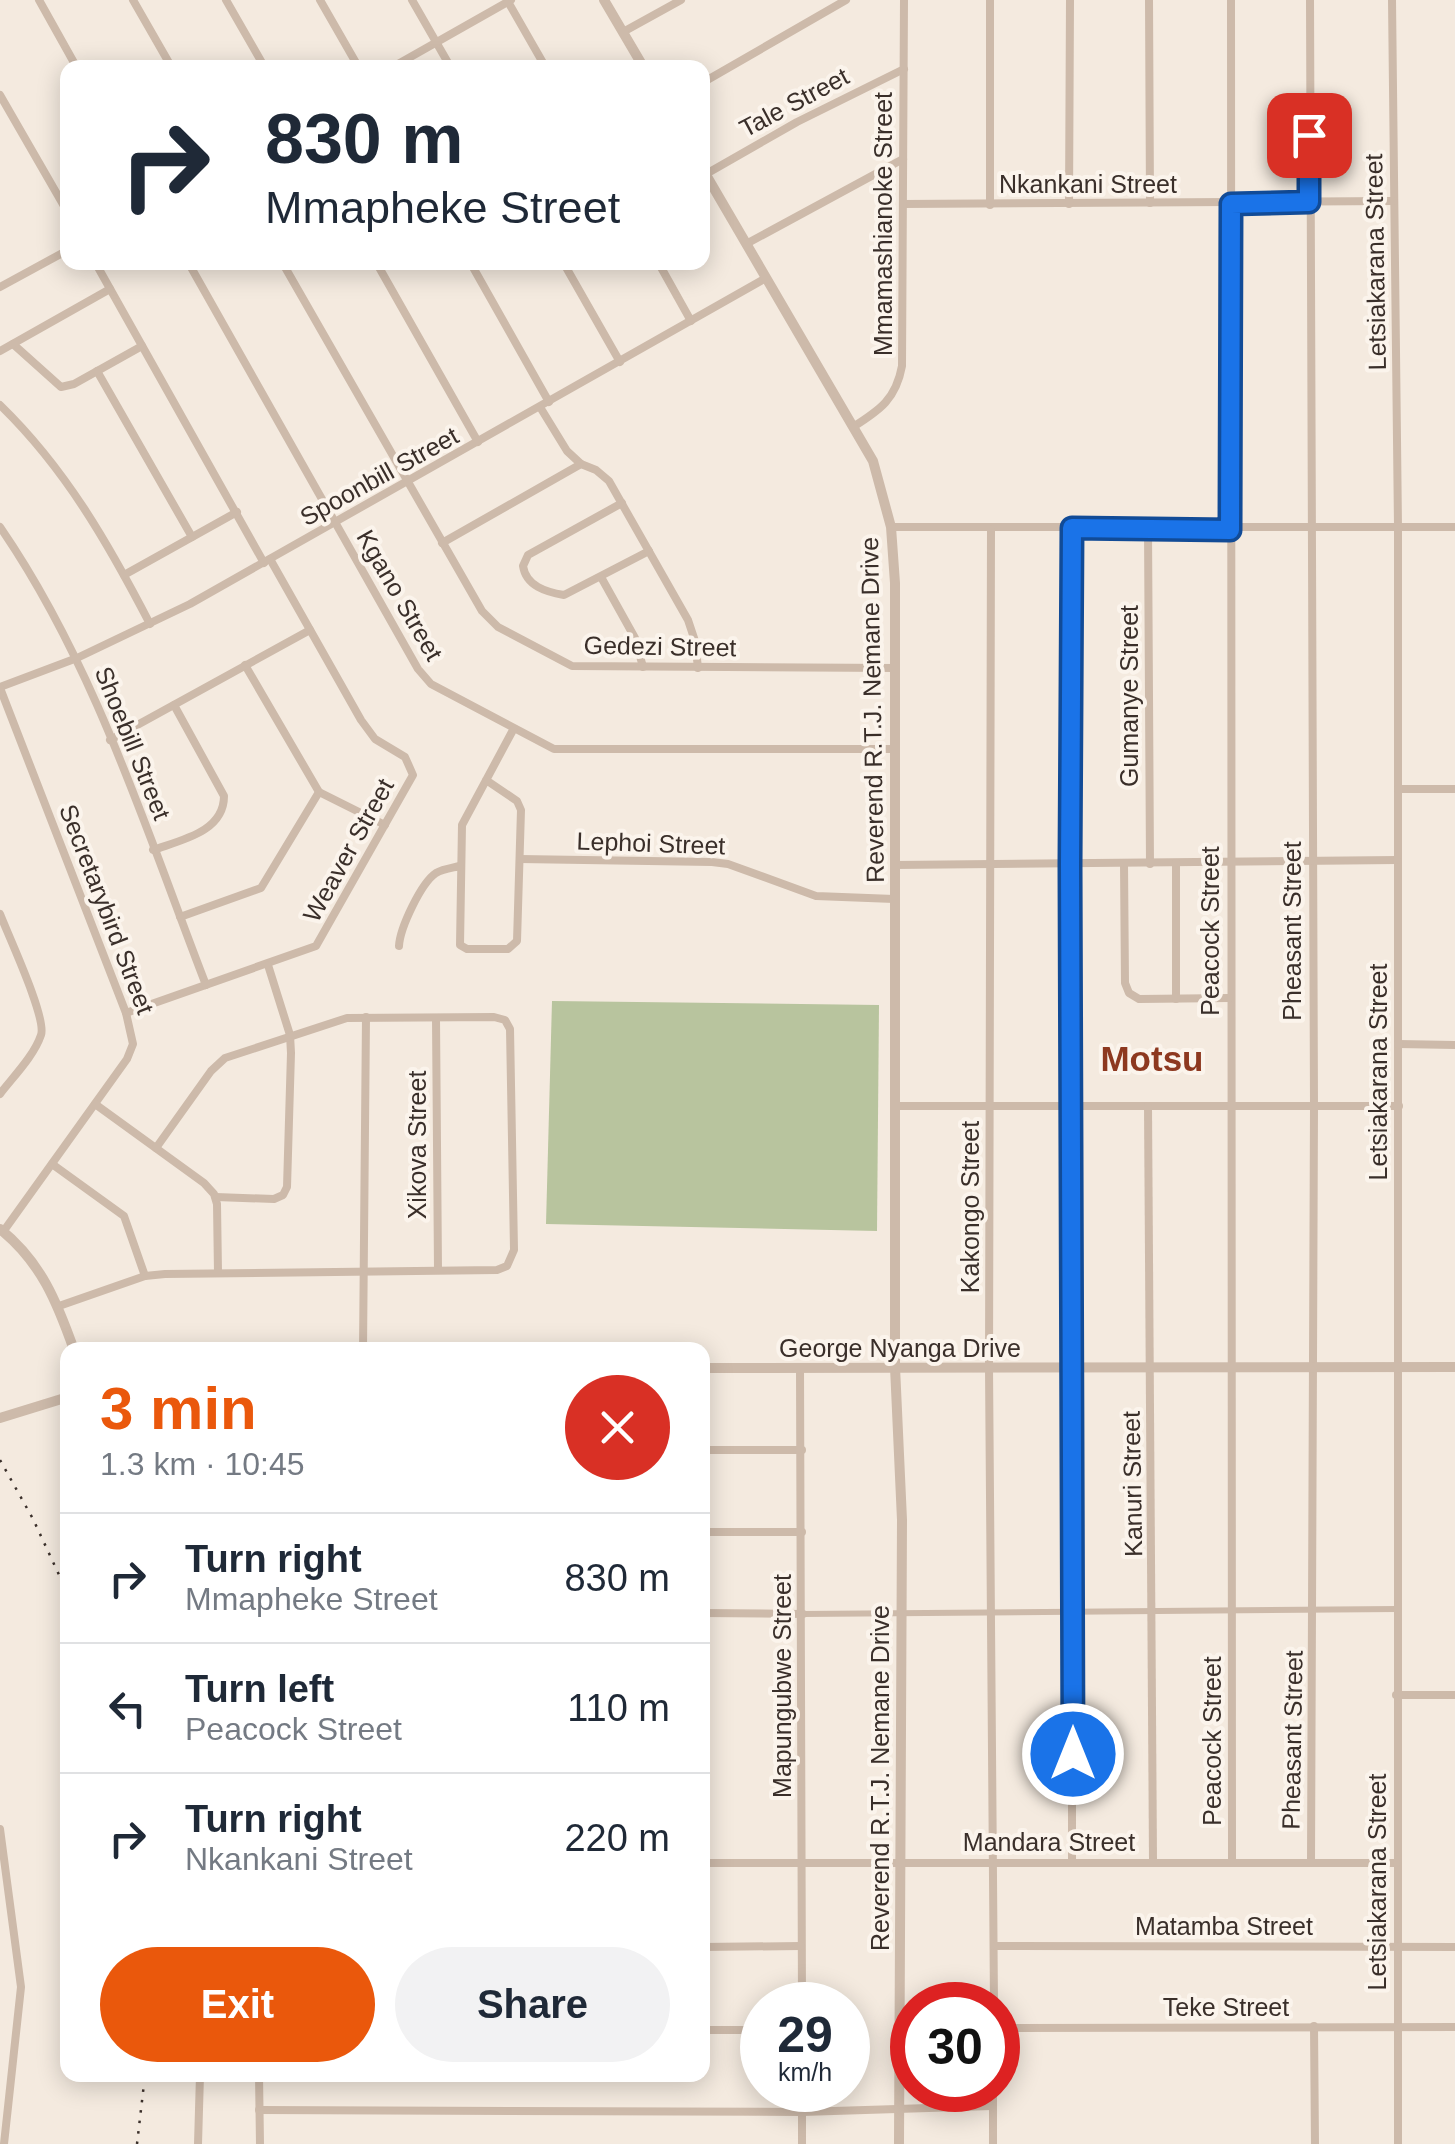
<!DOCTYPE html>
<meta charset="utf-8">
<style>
:root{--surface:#fff;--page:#f2f2f3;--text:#1f2937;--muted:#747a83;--line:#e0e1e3;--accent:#ea580c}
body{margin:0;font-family:Arial,sans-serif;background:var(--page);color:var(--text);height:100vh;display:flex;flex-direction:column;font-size:38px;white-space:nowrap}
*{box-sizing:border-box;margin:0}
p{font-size:32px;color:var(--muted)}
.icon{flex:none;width:55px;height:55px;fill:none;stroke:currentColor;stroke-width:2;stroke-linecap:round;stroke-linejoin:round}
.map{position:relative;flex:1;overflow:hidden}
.panel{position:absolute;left:60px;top:1342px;width:650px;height:740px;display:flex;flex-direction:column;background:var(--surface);border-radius:20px;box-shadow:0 5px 25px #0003}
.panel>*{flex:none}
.hud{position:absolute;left:60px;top:60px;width:650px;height:210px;border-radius:20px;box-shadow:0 5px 25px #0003;background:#fff;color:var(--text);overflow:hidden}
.speed{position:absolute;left:740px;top:1982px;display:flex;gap:20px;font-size:50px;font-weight:700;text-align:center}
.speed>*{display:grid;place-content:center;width:130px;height:130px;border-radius:50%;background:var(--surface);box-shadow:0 5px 25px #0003;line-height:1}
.speed small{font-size:25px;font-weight:400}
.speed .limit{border:15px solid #d22;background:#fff;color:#111}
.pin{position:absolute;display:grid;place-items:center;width:85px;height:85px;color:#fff;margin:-42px;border-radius:20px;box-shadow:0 5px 15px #0006}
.me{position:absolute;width:110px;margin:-55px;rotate:0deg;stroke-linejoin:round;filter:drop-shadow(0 0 8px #0008)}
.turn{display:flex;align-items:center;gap:35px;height:210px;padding:0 40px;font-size:45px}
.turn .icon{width:130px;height:130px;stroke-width:2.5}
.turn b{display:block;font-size:70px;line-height:85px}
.round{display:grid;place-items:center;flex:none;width:105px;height:105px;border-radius:52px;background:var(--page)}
.head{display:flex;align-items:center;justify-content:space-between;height:170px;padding:0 40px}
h1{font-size:60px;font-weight:800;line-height:75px;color:var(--accent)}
.primary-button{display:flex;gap:20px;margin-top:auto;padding:20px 40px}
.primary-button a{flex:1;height:115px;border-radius:60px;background:var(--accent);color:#fff;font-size:40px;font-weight:800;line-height:115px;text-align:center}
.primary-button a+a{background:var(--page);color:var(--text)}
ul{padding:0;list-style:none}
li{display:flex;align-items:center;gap:30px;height:130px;padding:0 40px;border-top:2px solid var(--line)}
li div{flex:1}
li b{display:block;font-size:38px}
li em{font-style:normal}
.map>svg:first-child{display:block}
</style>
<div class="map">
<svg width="1455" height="2144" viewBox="0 0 1455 2144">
<rect width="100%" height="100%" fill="#f4eadf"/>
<polygon fill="#b8c49e" points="552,1001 879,1005 877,1231 546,1224"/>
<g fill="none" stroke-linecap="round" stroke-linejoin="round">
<polyline stroke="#cdbaaa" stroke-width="6" points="803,1614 1397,1609"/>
<g stroke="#cdbaaa" stroke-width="8">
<polyline points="39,0 77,68"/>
<polyline points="133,0 172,68"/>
<polyline points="226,0 265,68"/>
<polyline points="320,0 359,68"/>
<polyline points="412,0 451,68"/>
<polyline points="507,0 546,68"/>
<polyline points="1149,0 1150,203"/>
<polyline points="1231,0 1232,1862"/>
<polyline points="1310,0 1314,1107 1311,1861"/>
<polyline points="1392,0 1398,527 1398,2144"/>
<polyline points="623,32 681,0"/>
<polyline points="391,68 511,0"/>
<polyline points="702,83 846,0"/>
<polyline points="0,95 68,213"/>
<polyline points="706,174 797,122 904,69"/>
<polyline points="903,204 1394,201"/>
<polyline points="1069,204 1070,0"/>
<polyline points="990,205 990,0"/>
<polyline points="746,244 903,159"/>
<polyline points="95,262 264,563"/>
<polyline points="188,262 418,669 431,684 554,749 896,749"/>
<polyline points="282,262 482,611 498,627 572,666 895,668"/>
<polyline points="376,262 478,442"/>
<polyline points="470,262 549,402"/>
<polyline points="563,262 620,362"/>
<polyline points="658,262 691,321"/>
<polyline points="0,287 68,250"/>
<polyline points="13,344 61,387 74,384 142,346"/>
<polyline points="0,351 110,289"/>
<polyline points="97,371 192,537"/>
<path d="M0,405c65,63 108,138 150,219"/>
<polyline points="540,407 567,451 581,464"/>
<path d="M853,427c27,-17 43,-28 49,-61l2,-366"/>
<path d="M622,503l-94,52 -5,11c3,20 23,26 41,29l85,-44"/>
<path d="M0,527c95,138 146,303 206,458"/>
<polyline points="891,527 1455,527"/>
<polyline points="1072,528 1072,1861"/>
<polyline points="1148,528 1150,864"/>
<polyline points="991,529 989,1368 994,2005"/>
<polyline points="442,543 581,464 596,470 609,481 688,620 695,641 698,668"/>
<polyline points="124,575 237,512"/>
<polyline points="601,577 635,638 643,667"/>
<polyline points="245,665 319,792 385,825"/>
<polyline points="0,687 77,658 190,604 766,278"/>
<polyline points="0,688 126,1013 133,1044 127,1059 3,1232"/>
<polyline points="110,740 310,630"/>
<polyline points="486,780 517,801 521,810 517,941 508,949 467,949 460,945 462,825 513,730"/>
<polyline points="1398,789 1455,789"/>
<path d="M153,850c28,-10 71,-18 71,-54l-50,-91"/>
<polyline points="520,859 712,862 728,864 816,896 894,899"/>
<polyline points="1124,864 1125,983 1129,993 1139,999 1229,998"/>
<polyline points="895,865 1397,860"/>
<path d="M0,914c8,21 47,104 41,121 -7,21 -28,42 -41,59"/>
<polyline points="180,917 261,888 319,792"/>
<path d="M399,946c1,-18 22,-63 37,-73 7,-4 16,-5 24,-7"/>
<polyline points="1176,999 1176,863"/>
<polyline points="126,1013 316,946 413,775 405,757 375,739 361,720 270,559"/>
<polyline points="436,1019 438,1270"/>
<polyline points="1398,1044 1455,1045"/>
<polyline points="95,1104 204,1183 214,1194 217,1204 218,1272"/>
<polyline points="895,1106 1399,1106"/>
<polyline points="1148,1106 1153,1861"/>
<polyline points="52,1164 124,1216 145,1276"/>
<polyline points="216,1197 274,1199 283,1195 287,1187 291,1053 290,1035 268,965"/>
<polyline points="59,1306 145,1276 165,1274 497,1270 507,1266 514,1250 510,1029 505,1020 494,1017 347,1018 225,1058 211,1071 156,1148"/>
<polyline points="363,1350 366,1017"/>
<polyline points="800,1368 802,2005"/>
<polyline points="702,1450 802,1450"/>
<polyline points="702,1532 802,1532"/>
<polyline points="702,1613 803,1614"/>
<polyline points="1396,1695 1455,1695"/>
<polyline points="0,1829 21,1987 4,2144"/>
<polyline points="702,1863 1396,1863"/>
<polyline points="994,1946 1455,1947"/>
<polyline points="702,1947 801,1946"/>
<polyline points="1314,2026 1315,2144"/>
<polyline points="998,2028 1455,2027"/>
<polyline points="702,2030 762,2030"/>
<polyline points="259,2075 260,2144"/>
<polyline points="993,2090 993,2144"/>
<polyline points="259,2110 802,2112 992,2106"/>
<polyline points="198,2144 200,2075"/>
<polyline points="802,2144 802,2090"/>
</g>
<g stroke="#cdbaaa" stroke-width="10">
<polyline points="604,0 644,68"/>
<polyline points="702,168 873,461 891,527 895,583 895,1367 902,1520 899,2144"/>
<path d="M0,1229c41,33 57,73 74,121"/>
<polyline points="702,1368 1455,1367"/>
<polyline points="0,1418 68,1397"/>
</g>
<g stroke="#3a2f2a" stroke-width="2.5" stroke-dasharray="2.5 8" stroke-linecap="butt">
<polyline points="0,1460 33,1519 68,1594"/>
<polyline points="137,2144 145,2075"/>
</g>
</g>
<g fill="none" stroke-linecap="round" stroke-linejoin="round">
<defs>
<polyline id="route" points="1073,1754 1070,864 1072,528 1230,530 1231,204 1309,202 1309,135"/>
</defs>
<use href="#route" stroke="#114b97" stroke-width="25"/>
<use href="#route" stroke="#1a73e8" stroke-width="18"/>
</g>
<g text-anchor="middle" stroke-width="8" stroke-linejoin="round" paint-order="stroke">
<g font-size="25" fill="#3a2f2a" stroke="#fbf4ec">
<text transform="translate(794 102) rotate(-28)" y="9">Tale Street</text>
<text x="1088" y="193">Nkankani Street</text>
<text transform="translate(883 224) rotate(-90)" y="9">Mmamashianoke Street</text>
<text transform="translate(1375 262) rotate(-91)" y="9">Letsiakarana Street</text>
<text transform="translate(379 476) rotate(-29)" y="9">Spoonbill Street</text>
<text transform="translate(400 595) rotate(60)" y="9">Kgano Street</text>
<text transform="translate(660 646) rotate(1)" y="9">Gedezi Street</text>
<text transform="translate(1129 696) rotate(-90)" y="9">Gumanye Street</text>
<text transform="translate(872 710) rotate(-91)" y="9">Reverend R.T.J. Nemane Drive</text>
<text transform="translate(133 743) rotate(68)" y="9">Shoebill Street</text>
<text transform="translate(651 843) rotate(2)" y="9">Lephoi Street</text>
<text transform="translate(348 850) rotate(-61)" y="9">Weaver Street</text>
<text transform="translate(107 909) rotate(69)" y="9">Secretarybird Street</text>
<text transform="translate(1210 931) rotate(-90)" y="9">Peacock Street</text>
<text transform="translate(1292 931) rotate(-90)" y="9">Pheasant Street</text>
<text transform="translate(1378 1072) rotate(-90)" y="9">Letsiakarana Street</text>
<text transform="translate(417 1145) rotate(-90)" y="9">Xikova Street</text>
<text transform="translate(970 1207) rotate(-90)" y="9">Kakongo Street</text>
<text x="900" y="1357">George Nyanga Drive</text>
<text transform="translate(1132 1484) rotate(-91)" y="9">Kanuri Street</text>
<text transform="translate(782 1686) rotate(-90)" y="9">Mapungubwe Street</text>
<text transform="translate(1292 1740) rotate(-89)" y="9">Pheasant Street</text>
<text transform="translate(1212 1741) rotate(-90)" y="9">Peacock Street</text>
<text transform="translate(880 1778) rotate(-90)" y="9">Reverend R.T.J. Nemane Drive</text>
<text x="1049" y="1851">Mandara Street</text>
<text transform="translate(1377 1882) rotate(-90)" y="9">Letsiakarana Street</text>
<text x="1224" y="1935">Matamba Street</text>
<text x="1226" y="2016">Teke Street</text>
</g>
<g font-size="35" font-weight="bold" fill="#8d381f" stroke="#fbf4ec">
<text x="1152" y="1071">Motsu</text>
</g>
</g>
</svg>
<div class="speed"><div>29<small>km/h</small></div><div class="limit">30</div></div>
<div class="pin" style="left:1309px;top:135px;background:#d93025"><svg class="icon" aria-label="arrive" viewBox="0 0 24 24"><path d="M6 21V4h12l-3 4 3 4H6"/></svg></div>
<svg class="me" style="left:1073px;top:1754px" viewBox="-20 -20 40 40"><circle r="17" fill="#1a73e8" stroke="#fff" stroke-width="3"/><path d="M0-11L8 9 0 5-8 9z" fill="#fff"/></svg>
<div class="hud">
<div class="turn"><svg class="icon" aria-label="right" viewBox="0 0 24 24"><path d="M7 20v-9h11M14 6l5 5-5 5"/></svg><div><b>830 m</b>Mmapheke Street</div></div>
</div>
<section class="panel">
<div class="head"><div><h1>3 min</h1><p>1.3 km · 10:45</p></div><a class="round" style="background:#d93025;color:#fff"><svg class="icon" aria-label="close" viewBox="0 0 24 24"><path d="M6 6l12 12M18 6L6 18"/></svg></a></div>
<ul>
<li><svg class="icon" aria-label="right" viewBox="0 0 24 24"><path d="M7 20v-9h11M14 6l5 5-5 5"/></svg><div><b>Turn right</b><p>Mmapheke Street</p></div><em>830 m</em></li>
<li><svg class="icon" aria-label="left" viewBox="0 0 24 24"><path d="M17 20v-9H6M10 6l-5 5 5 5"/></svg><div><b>Turn left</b><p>Peacock Street</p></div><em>110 m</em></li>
<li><svg class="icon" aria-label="right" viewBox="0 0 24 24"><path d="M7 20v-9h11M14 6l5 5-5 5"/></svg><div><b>Turn right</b><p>Nkankani Street</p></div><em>220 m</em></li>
</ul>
<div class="primary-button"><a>Exit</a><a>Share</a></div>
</section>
</div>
